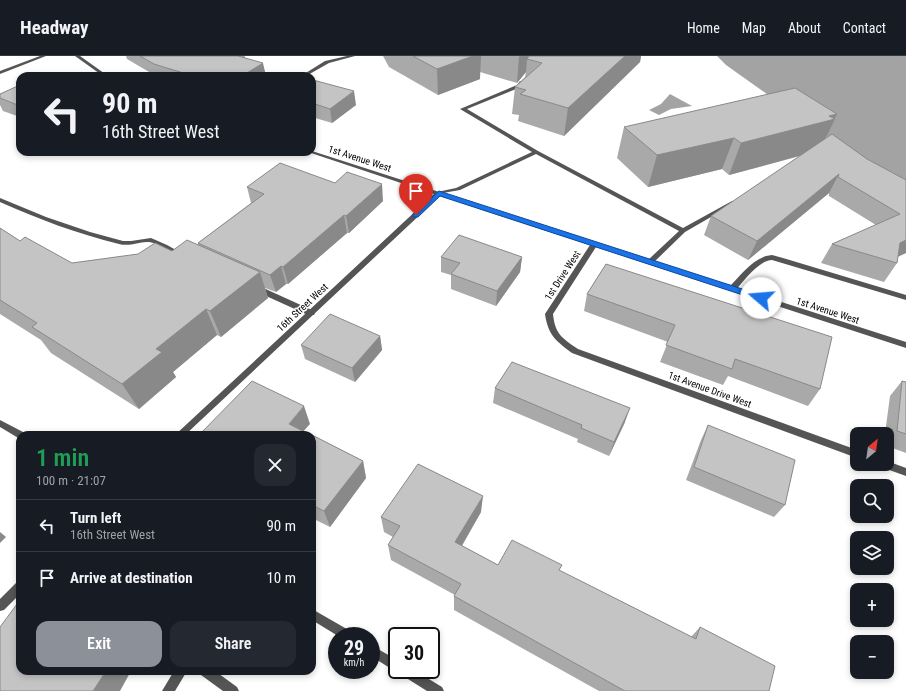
<!DOCTYPE html>
<meta charset="utf-8">
<style>
:root{--surface:#171b24;--page:#242831;--text:#f1f3f6;--muted:#9ea1a6;--line:#363941;--accent:#8c9099}
body{margin:0;font-family:"Roboto Condensed",sans-serif;background:var(--page);color:var(--text);height:100vh;display:flex;flex-direction:column;font-size:15px;white-space:nowrap}
*{box-sizing:border-box;margin:0}
p{font-size:13px;color:var(--muted)}
.icon{flex:none;width:22px;height:22px;fill:none;stroke:currentColor;stroke-width:2;stroke-linecap:round;stroke-linejoin:round}
.map{position:relative;flex:1;overflow:hidden}
.drawer{position:absolute;left:16px;top:375px;width:300px;height:244px;display:flex;flex-direction:column;background:var(--surface);border-radius:12px;box-shadow:0 2px 6px #0003}
.drawer>*{flex:none}
.hud{position:absolute;left:16px;top:16px;width:300px;height:84px;border-radius:12px;box-shadow:0 2px 6px #0003;background:#171b24;color:var(--text);overflow:hidden}
.needle{width:26px;rotate:29deg}
.controls{position:absolute;left:850px;top:371px;display:grid;gap:8px}
.controls a{display:grid;place-items:center;width:44px;height:44px;border-radius:8px;background:var(--surface);box-shadow:0 2px 6px #0003;font-size:20px}
.speed{position:absolute;left:328px;top:571px;display:flex;gap:8px;font-size:20px;font-weight:700;text-align:center}
.speed>*{display:grid;place-content:center;width:52px;height:52px;border-radius:50%;background:var(--surface);box-shadow:0 2px 6px #0003;line-height:1}
.speed small{font-size:10px;font-weight:400}
.speed .limit{border:2px solid #111;border-radius:6px;background:#fff;color:#111}
.pin{position:absolute;display:grid;place-items:center;width:34px;height:34px;color:#fff;margin:-41px -17px;border-radius:50% 50% 50% 0;rotate:-45deg;box-shadow:0 0 4px #0007}
.pin .icon{rotate:45deg}
.me{position:absolute;width:44px;margin:-22px;rotate:288deg;stroke-linejoin:round;filter:drop-shadow(0 0 3px #0008)}
.turn{display:flex;align-items:center;gap:14px;height:84px;padding:0 20px;font-size:18px}
.turn .icon{width:52px;height:52px;stroke-width:2.5}
.turn b{display:block;font-size:28px;line-height:34px}
.round{display:grid;place-items:center;flex:none;width:42px;height:42px;border-radius:12px;background:var(--page)}
.summary{display:flex;align-items:center;justify-content:space-between;height:68px;padding:0 20px}
h1{font-size:24px;font-weight:600;line-height:30px;color:#1e9e55}
.button{display:flex;gap:8px;margin-top:auto;padding:8px 20px}
.button a{flex:1;height:46px;border-radius:12px;background:var(--accent);color:#fff;font-size:16px;font-weight:600;line-height:46px;text-align:center}
.button a+a{background:var(--page);color:var(--text)}
ul{padding:0;list-style:none}
li{display:flex;align-items:center;gap:12px;height:52px;padding:0 20px;border-top:1px solid var(--line)}
li div{flex:1}
li b{display:block;font-size:15px}
li em{font-style:normal}
header{display:flex;align-items:center;gap:24px;box-sizing:border-box;height:56px;padding:0 20px;background:var(--surface);border-bottom:1px solid var(--line)}
header strong{font-size:19px}
nav{display:flex;gap:22px;margin-inline-start:auto;font-size:14px}
.map>svg:first-child{display:block}
</style>
<header>
<strong>Headway</strong>
<nav><a>Home</a><a>Map</a><a>About</a><a>Contact</a></nav>
</header>
<div class="map">
<svg width="906" height="635" viewBox="0 0 906 635">
<rect width="100%" height="100%" fill="#fff"/>
<g fill="#a3a3a3">
<polygon points="717,0 906,0 906,137 726,9"/>
<polygon points="670,38 692,50 671,53 659,59 649,54 661,48"/>
</g>
<g fill="none" stroke-linecap="round" stroke-linejoin="round">
<g fill="#555" fill-rule="evenodd">
<polygon points="40,0 46,0 0,18 0,15"/>
<polygon points="520,25 524,26 521,31 467,53 538,95 683,172 732,145 736,145 737,146 685,176 652,208 648,208 648,204 679,175 536,98 460,134 437,138 437,136 456,132 532,96 460,53 517,29"/>
<path d="M0,142l46,19 44,15 33,9h8l20,-3 16,7 18,10 -1,2h-4c-9,-5 -21,-14 -31,-15 -10,-1 -18,5 -30,2 -41,-10 -81,-25 -119,-42z"/>
<path d="M766,200l6,-1 11,3 123,37v5l-134,-40c-13,0 -29,22 -37,31h-6l-1,-2 1,-2c11,-11 22,-26 37,-31z"/>
<polygon points="253,230 259,230 314,255 315,257 314,259 308,259 253,234 252,232"/>
<polygon points="20,526 20,538 4,554 0,555 0,543 16,527"/>
<polygon points="174,615 187,615 175,635 162,635"/>
<polygon points="199,615 215,615 237,631 239,635 223,635 201,619"/>
</g>
<g fill="#555" fill-rule="evenodd">
<polygon points="75,0 80,0 108,20 103,20"/>
<polygon points="347,0 355,0 329,7 306,20 301,20 325,5"/>
<path d="M312,95l594,191v6l-310,-101 -43,67c2,20 9,24 25,35l279,101v8l-285,-105c-16,-12 -24,-18 -27,-39l45,-69 -150,-49 -255,239h-10l259,-241 -126,-42h4z"/>
<polygon points="0,364 23,376 24,379 20,379 20,383 0,371"/>
<polygon points="887,405 906,412 906,420 881,411 880,408 887,408"/>
<polygon points="312,553 352,576 353,580 338,580 312,564"/>
<polygon points="371,589 397,604 397,614 414,614 442,631 444,635 427,635 400,618 399,615 393,614 371,600"/>
</g>
</g>
<g fill="#a9a9a9">
<polygon points="126,0 245,0 245,2 266,20 156,20 127,3"/>
<polygon points="383,0 641,0 640,6 564,80 518,65 519,59 512,58 515,31 525,21 526,16 517,27 480,16 480,23 438,39 389,11"/>
<polygon points="312,24 356,49 332,67 312,61"/>
<polygon points="20,29 20,61 3,55 0,49 0,38"/>
<polygon points="837,58 826,82 867,103 906,124 906,197 898,200 897,207 884,226 821,207 832,188 876,169 829,140 829,137 748,204 704,179 711,160 800,100 729,119 722,113 648,131 617,102 624,71"/>
<polygon points="247,131 383,145 349,177 347,177 288,228 286,228 276,236 265,232 268,242 221,281 217,279 173,316 176,321 139,353 51,297 41,284 0,258 0,172 20,185 72,207 172,195 198,189 198,187 251,147"/>
<polygon points="441,201 522,201 520,216 496,250 451,233 451,219 441,216"/>
<polygon points="606,208 820,333 808,350 728,320 723,329 660,306 668,286 584,255 587,238"/>
<polygon points="380,280 382,294 355,326 305,303 301,289"/>
<polygon points="902,325 906,326 906,397 887,390 887,378 885,378 890,340"/>
<polygon points="495,332 625,366 609,400 577,386 578,383 493,347"/>
<polygon points="708,369 785,449 774,461 686,424 701,384"/>
<polygon points="312,379 363,405 366,422 330,471 312,462"/>
<polygon points="481,456 462,490 498,509 560,515 691,581 700,571 769,635 599,635 454,554 454,540 455,539 391,504 388,489 393,481 384,476 381,461"/>
</g>
<g fill="#898989">
<polygon points="473,0 481,0 480,23 438,39 437,13"/>
<polygon points="520,0 547,0 527,3 526,16 517,27 519,1"/>
<polygon points="625,0 641,0 640,6 564,80 568,52"/>
<polygon points="263,7 266,20 242,20"/>
<polygon points="354,35 356,49 332,67 330,53"/>
<polygon points="837,58 834,64 835,63 820,94 729,119 741,87"/>
<polygon points="734,82 722,113 648,131 657,99"/>
<polygon points="839,118 829,137 748,204 757,185"/>
<polygon points="382,128 383,145 349,177 346,160"/>
<polygon points="344,159 347,177 288,228 283,211"/>
<polygon points="906,184 906,197 889,205 900,187"/>
<polygon points="522,201 520,216 496,250 497,235"/>
<polygon points="281,210 286,228 276,236 270,219"/>
<polygon points="260,216 268,242 221,281 210,255"/>
<polygon points="206,253 217,279 173,316 176,321 139,353 122,328 156,293"/>
<polygon points="380,280 382,294 355,326 352,312"/>
<polygon points="304,350 310,368 300,379 289,368"/>
<polygon points="630,352 625,366 609,400 614,386"/>
<polygon points="363,405 366,422 330,471 324,455"/>
<polygon points="483,440 481,456 455,501 455,486"/>
<polygon points="0,476 6,481 0,487"/>
<polygon points="106,615 131,615 120,635 93,635"/>
</g>
<g fill="#c4c4c4" stroke="#898989">
<polygon points="140,0 238,0 263,7 242,20 193,20 154,8"/>
<polygon points="413,0 473,0 437,13"/>
<polygon points="529,0 625,0 568,52 520,38 526,34 515,31 542,7 527,3"/>
<polygon points="312,24 313,24 354,35 330,53 312,47"/>
<polygon points="20,29 20,50 0,42 0,38"/>
<polygon points="795,32 837,58 829,60 835,63 741,87 734,82 657,99 624,71"/>
<polygon points="832,78 867,103 906,124 906,184 900,187 897,207 832,188 900,158 838,121 839,118 757,185 711,160"/>
<polygon points="280,107 335,127 347,116 382,128 346,160 344,159 283,211 281,210 270,219 198,187 264,138 247,131"/>
<polygon points="0,172 20,185 25,181 72,207 138,198 155,187 172,195 187,184 260,216 210,255 206,253 156,293 162,296 122,328 32,271 37,267 0,244"/>
<polygon points="459,179 522,201 497,235 451,218 460,207 441,201"/>
<polygon points="606,208 832,281 820,333 735,303 732,313 666,289 675,269 587,238"/>
<polygon points="330,258 380,280 352,312 301,289"/>
<polygon points="512,306 630,352 614,386 581,372 582,369 495,332"/>
<polygon points="252,325 304,350 289,368 311,379 199,379"/>
<polygon points="902,325 906,326 906,378 897,375"/>
<polygon points="708,369 795,404 785,449 694,411"/>
<polygon points="312,379 363,405 324,455 312,449"/>
<polygon points="418,408 483,440 455,486 498,509 512,484 562,509 559,514 696,583 700,571 775,610 769,635 625,635 454,540 461,528 388,489 400,470 381,461"/>
<polygon points="20,544 20,615 106,615 93,635 0,635 0,571"/>
</g>
<polygon fill="#1a73e8" stroke="#114b97" points="439,135 764,240 765,242 761,245 758,244 440,140 418,161 413,161 413,158"/>
<g text-anchor="middle" stroke-width="3" stroke-linejoin="round" paint-order="stroke">
<g font-size="10" fill="#000" stroke="#fff">
<text transform="translate(360 102) rotate(18)" y="4">1st Avenue West</text>
<text transform="translate(562 219) rotate(-57)" y="4">1st Drive West</text>
<text transform="translate(302 251) rotate(-43)" y="4">16th Street West</text>
<text transform="translate(828 254) rotate(18)" y="4">1st Avenue West</text>
<text transform="translate(710 333) rotate(20)" y="4">1st Avenue Drive West</text>
</g>
</g>
</svg>
<div class="controls">
<a><svg class="needle" viewBox="-14 -14 28 28"><path d="M0-13l5 13h-10z" fill="#e53935"/><path d="M0 13l5-13h-10z" fill="#9ea1a6"/></svg></a>
<a><svg class="icon" aria-label="search" viewBox="0 0 24 24"><circle cx="10" cy="10" r="6"/><path d="M15 15l6 6"/></svg></a>
<a><svg class="icon" aria-label="layers" viewBox="0 0 24 24"><path d="M12 4l9 5-9 5-9-5zM3 14l9 5 9-5"/></svg></a>
<a>+</a>
<a>−</a>
</div>
<div class="speed"><div>29<small>km/h</small></div><div class="limit">30</div></div>
<div class="pin" style="left:416px;top:159px;background:#d93025"><svg class="icon" aria-label="arrive" viewBox="0 0 24 24"><path d="M6 21V4h12l-3 4 3 4H6"/></svg></div>
<svg class="me" style="left:761px;top:242px" viewBox="-20 -20 40 40"><circle r="19" fill="#fff"/><path d="M0-13L10 11 0 6-10 11z" fill="#1a73e8"/></svg>
<div class="hud">
<div class="turn"><svg class="icon" aria-label="left" viewBox="0 0 24 24"><path d="M17 20v-9H6M10 6l-5 5 5 5"/></svg><div><b>90 m</b>16th Street West</div></div>
</div>
<section class="drawer">
<div class="summary"><div><h1>1 min</h1><p>100 m · 21:07</p></div><a class="round"><svg class="icon" aria-label="close" viewBox="0 0 24 24"><path d="M6 6l12 12M18 6L6 18"/></svg></a></div>
<ul>
<li><svg class="icon" aria-label="left" viewBox="0 0 24 24"><path d="M17 20v-9H6M10 6l-5 5 5 5"/></svg><div><b>Turn left</b><p>16th Street West</p></div><em>90 m</em></li>
<li><svg class="icon" aria-label="arrive" viewBox="0 0 24 24"><path d="M6 21V4h12l-3 4 3 4H6"/></svg><div><b>Arrive at destination</b></div><em>10 m</em></li>
</ul>
<div class="button"><a>Exit</a><a>Share</a></div>
</section>
</div>
